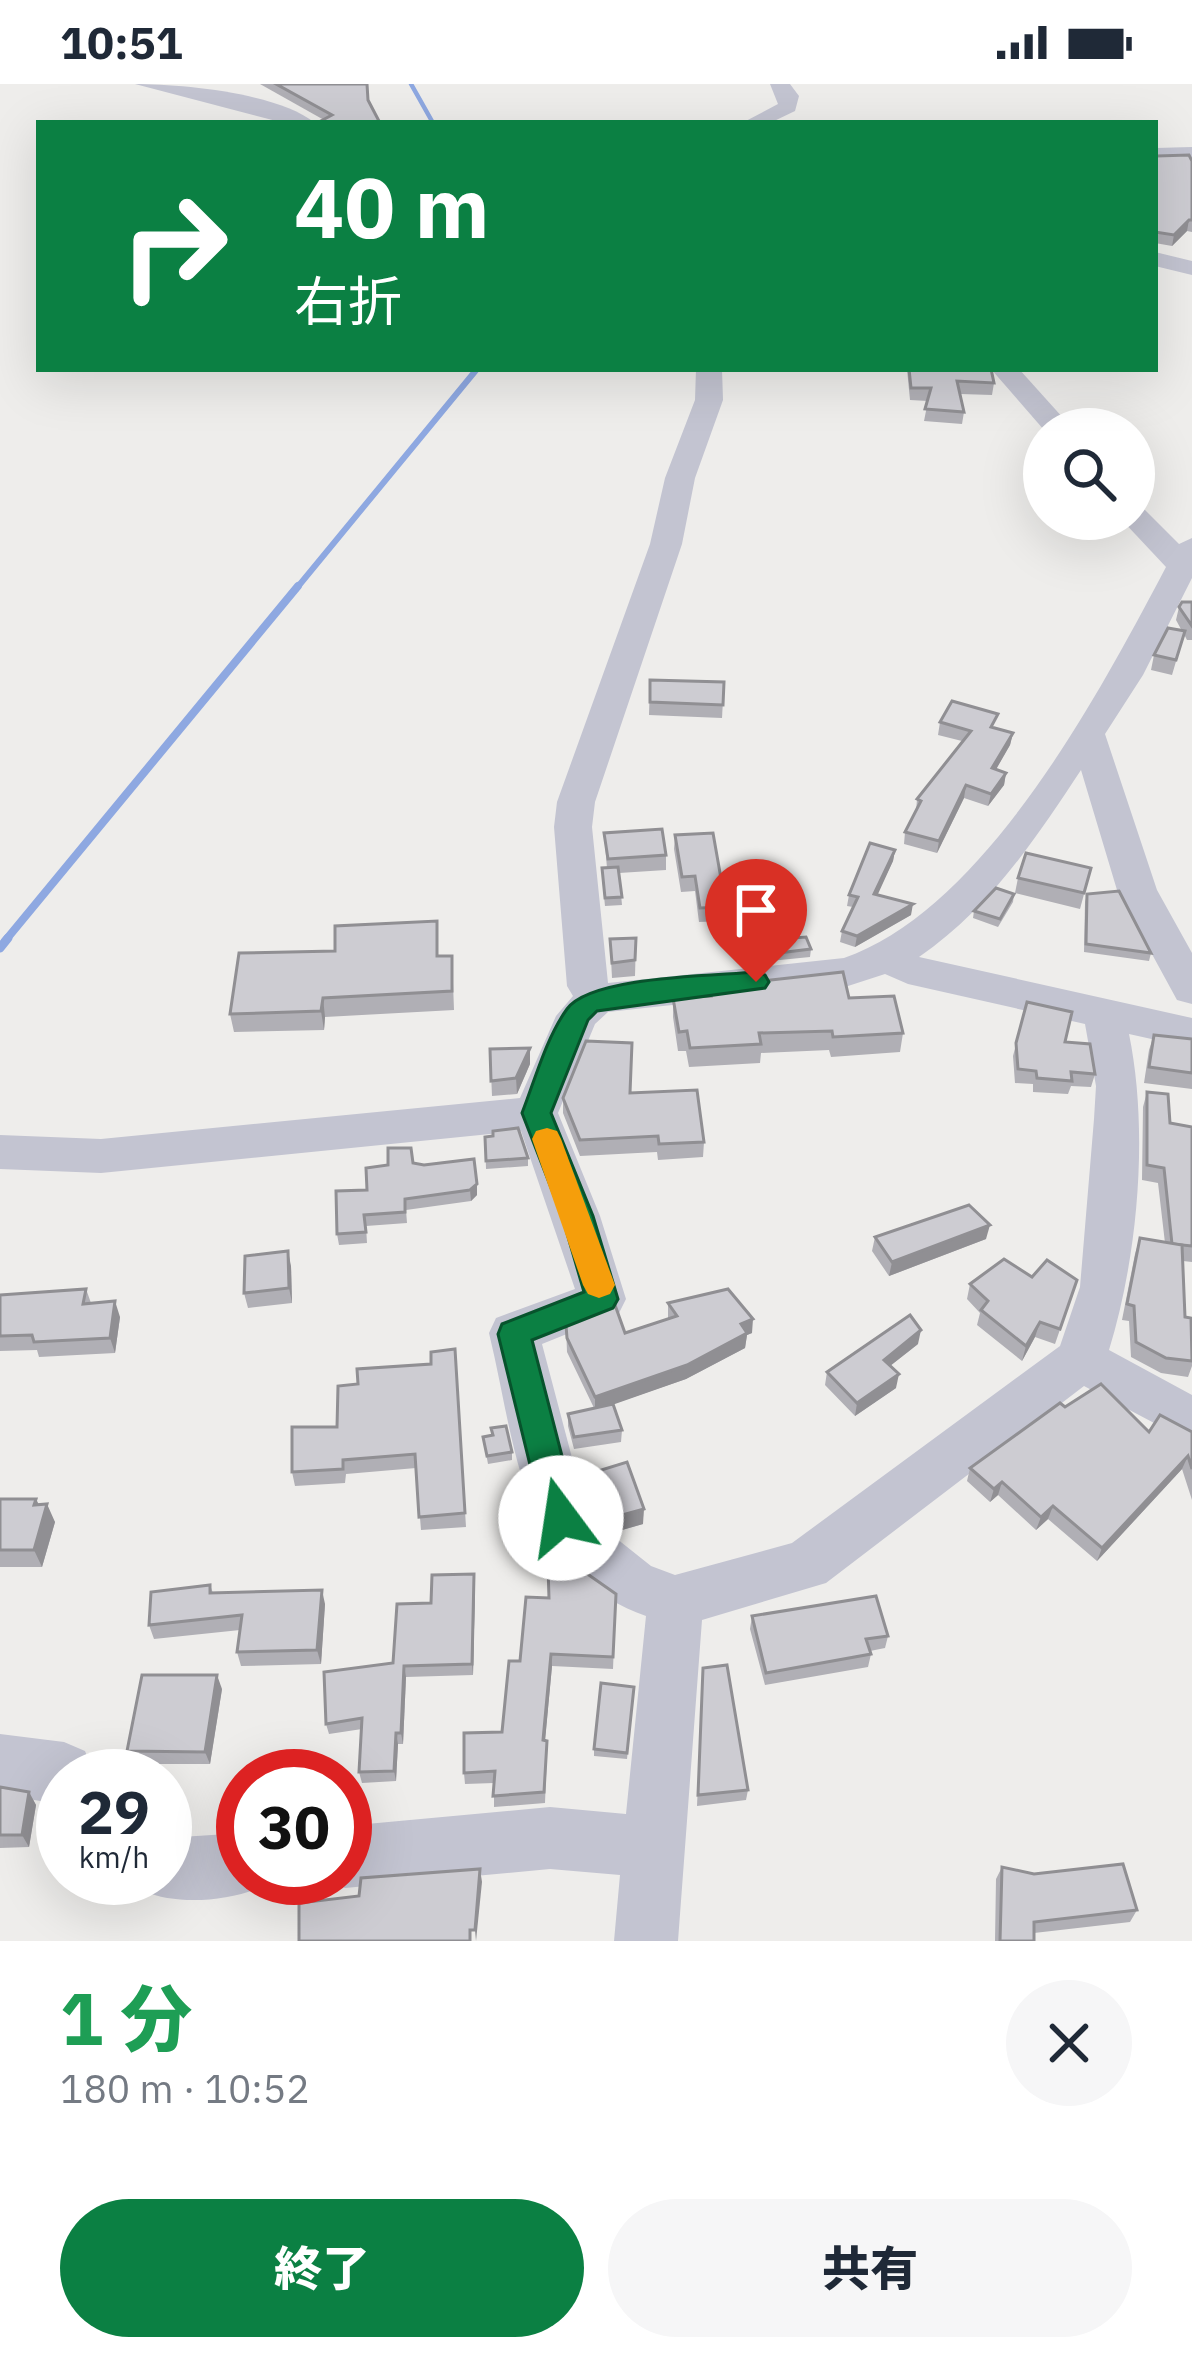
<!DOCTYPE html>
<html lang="ja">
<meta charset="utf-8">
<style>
:root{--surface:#fff;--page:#f6f6f7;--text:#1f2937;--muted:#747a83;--accent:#0b8043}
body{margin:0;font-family:"IBM Plex Sans","Noto Sans JP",sans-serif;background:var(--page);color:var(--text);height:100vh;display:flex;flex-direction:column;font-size:45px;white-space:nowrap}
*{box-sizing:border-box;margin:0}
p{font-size:39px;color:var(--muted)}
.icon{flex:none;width:66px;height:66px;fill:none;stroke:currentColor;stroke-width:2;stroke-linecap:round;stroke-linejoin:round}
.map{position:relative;height:1857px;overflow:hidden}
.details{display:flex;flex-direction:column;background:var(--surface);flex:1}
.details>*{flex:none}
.hud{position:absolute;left:36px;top:36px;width:1122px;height:252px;border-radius:0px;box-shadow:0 12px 48px #0002;background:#0b8043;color:#fff;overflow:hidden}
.controls{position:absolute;left:1023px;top:324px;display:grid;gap:24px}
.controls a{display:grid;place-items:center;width:132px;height:132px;border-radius:50%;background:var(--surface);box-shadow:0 12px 48px #0002;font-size:60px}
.speed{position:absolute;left:36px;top:1665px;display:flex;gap:24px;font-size:60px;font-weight:700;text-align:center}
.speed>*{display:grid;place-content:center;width:156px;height:156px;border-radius:50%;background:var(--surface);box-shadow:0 12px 48px #0002;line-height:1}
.speed small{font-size:30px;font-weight:400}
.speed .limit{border:18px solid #d22;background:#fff;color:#111}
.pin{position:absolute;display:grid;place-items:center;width:102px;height:102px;color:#fff;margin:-123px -51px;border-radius:50% 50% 50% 0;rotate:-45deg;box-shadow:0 0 12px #0007}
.pin .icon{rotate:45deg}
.me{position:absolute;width:132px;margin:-66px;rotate:346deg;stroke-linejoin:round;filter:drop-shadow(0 0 9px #0008)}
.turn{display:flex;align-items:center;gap:42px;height:252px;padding:0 60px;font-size:54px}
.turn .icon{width:156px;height:156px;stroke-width:2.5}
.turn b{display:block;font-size:84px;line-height:102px}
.round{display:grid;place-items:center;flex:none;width:126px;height:126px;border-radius:63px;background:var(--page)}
.overview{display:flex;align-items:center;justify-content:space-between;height:204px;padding:0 60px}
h1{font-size:72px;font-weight:800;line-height:90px;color:#1e9e55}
.cta{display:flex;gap:24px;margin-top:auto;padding:24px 60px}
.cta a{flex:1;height:138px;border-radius:72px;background:var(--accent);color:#fff;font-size:48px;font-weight:800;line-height:138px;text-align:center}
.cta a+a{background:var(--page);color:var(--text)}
.status{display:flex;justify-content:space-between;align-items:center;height:84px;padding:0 60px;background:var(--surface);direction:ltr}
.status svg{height:33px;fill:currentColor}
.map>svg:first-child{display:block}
</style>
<div class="status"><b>10:51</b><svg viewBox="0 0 49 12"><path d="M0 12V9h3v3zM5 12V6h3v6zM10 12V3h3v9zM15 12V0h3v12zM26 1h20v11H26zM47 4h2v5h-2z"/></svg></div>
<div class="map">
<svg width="1192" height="1857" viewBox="0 0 1192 1857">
<rect width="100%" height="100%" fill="#eeedeb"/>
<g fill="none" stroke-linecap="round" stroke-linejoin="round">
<polyline stroke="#8ea8e1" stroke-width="4.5" points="411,0 433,39"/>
<polyline stroke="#8ea8e1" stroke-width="6" points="296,505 477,285"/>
<polyline stroke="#8ea8e1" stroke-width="8" points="5,857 298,502"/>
<polyline stroke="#8ea8e1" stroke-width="9" points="0,864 8,854"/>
<g fill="#c3c4d1" fill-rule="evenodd">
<path d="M135,0c46,0 144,9 180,39h-31z"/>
<polygon points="770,0 790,0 799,12 795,27 770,39 742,39 778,20"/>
<polygon points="1192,63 1192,77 1155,78 1155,64"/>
<polygon points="1155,168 1192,177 1192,191 1155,182"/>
<path d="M696,285h26l1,31 -28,78 -13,66 -87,258 -3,25 16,156 236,-25c141,-49 255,-264 322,-391l-45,-48h13v-12l11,3 34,34 13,-6v40l-49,97 -38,59 52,156 35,63v51l-15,-4 -60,-110 -36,-120c-46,70 -93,140 -162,187l273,61v30l-63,-14c20,97 9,222 -20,316l83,45v48l-108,-57 -258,197 -124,37 -24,321h-64l6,-66 -70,-6 -205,19 -22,-10h22v-52l205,-19 76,7 20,-198c-128,-46 -129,-168 -157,-283l7,-15 79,-29 -54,-158 -420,42 -101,-4v-34l101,4 419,-41 36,-82 17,-20 -6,-10 -13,-159 3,-25 93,-258 15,-66 30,-78zM885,890l23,10 177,40 11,62 -2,33 -14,168 -20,59 -268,197 -117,32 -24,-9 -49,-39 -17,-20 -43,-163 77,-31 7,-14 -26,-83 -42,-103 37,-89 13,-12 240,-26z"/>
<polygon points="991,285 1019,285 1073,345 1044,346"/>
<polygon points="0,1650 64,1658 85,1667 95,1692 63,1692 63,1721 0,1710"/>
<path d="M243,1749v45h25l-3,8c-36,15 -86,20 -122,5l-5,-13h27v-40z"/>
</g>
</g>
<g fill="#b0afb5">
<polygon points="260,0 368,0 368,17 324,36"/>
<polygon points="1155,67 1157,72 1192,77 1192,148 1187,147 1172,162 1155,159"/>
<polygon points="907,285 991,285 994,299 992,311 960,310 964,328 962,340 924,337 928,317 910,316"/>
<polygon points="1192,518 1192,556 1187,556 1184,550 1172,591 1151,586 1154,571 1182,547 1176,536 1179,523"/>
<polygon points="650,596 724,598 722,634 649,631"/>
<polygon points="940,638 995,644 1013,649 1010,661 996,685 1006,689 1004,701 988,722 964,714 937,769 904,760 905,748 916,728 917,715 962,657 938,651"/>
<polygon points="604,749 666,771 666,786 619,789 622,821 605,822 602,792 607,784"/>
<polygon points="675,751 726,823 725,837 699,838 695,807 681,808 674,765"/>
<polygon points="895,766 893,777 877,810 911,831 855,863 840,858 842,847 853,823 847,822 849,811"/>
<polygon points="1091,784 1080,825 1015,809 1018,794"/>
<polygon points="1014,810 1013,818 998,843 973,834 974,827"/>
<polygon points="1087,810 1151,869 1149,877 1084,868 1085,818"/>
<polygon points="636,854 635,892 612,894 610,855"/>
<polygon points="766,856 811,865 810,873 770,877 765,864"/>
<polygon points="439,872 452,872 454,926 325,933 324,946 234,948 230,930"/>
<polygon points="709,904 849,914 903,949 900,968 831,973 829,966 761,969 760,979 689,983 686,967 678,967 673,933 673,914 709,912"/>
<polygon points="1027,918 1095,990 1091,1003 1071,1002 1068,1010 1033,1008 1033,1000 1015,999 1013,972"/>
<polygon points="1154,951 1192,955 1192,1005 1144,999 1149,966"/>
<polygon points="530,964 530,980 517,1010 492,1012 490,965"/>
<polygon points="1147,1008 1170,1039 1192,1043 1192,1178 1183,1177 1185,1233 1192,1251 1192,1282 1188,1293 1161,1289 1131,1273 1129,1237 1122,1236 1135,1170 1140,1154 1165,1159 1158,1099 1142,1096 1143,1023"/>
<polygon points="630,1009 704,1058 703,1073 658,1076 657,1068 580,1072 563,1029 563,1014"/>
<polygon points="485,1053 528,1074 528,1082 486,1085"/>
<polygon points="413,1079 477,1111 471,1117 406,1126 407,1139 366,1142 367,1159 339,1161 337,1150 367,1106"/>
<polygon points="875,1153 986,1155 889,1192 872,1167"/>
<polygon points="291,1182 292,1219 248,1224 244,1209"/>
<polygon points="1032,1193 1077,1196 1055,1260 1035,1253 1022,1277 977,1241 980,1229 967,1215 970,1200"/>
<polygon points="86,1205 91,1219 120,1233 115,1269 39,1273 37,1266 0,1267 0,1211"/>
<polygon points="668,1219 752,1249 747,1251 745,1264 686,1295 613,1320 622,1346 621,1358 574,1365 568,1342 568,1330 594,1324 567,1268 566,1241 625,1249 668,1235"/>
<polygon points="918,1260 890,1282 896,1304 855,1332 825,1301 827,1288"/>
<polygon points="455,1265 466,1443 421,1446 416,1384 346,1390 345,1399 295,1402 292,1388 337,1343 358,1300 431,1280"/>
<polygon points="1065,1323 1149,1348 1192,1348 1192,1416 1182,1385 1097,1477 1048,1435 1036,1446 998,1411 990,1418 967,1397 970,1384"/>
<polygon points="491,1344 512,1368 512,1376 488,1380 483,1353 492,1351"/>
<polygon points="585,1391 643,1440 615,1448 589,1421 585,1405"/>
<polygon points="0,1415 36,1415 39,1421 55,1438 42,1483 0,1483"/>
<polygon points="210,1501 213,1509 325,1520 321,1580 241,1582 237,1568 240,1546 154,1555 149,1541"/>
<polygon points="475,1501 473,1591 406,1593 403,1660 398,1660 396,1697 362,1699 359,1688 362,1645 329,1650 326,1640 393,1579 431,1519"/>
<polygon points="616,1510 613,1585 552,1582 545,1656 547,1668 545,1719 494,1723 494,1699 465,1700 464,1689 502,1648 520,1577 549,1514"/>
<polygon points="752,1532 888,1552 885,1564 870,1567 871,1570 868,1583 765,1601 750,1545"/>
<polygon points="703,1584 748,1706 746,1716 697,1722"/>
<polygon points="634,1603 627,1675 594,1672 594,1665"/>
<polygon points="222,1605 210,1680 133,1680 127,1667"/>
<polygon points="0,1703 29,1708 36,1721 29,1763 0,1764"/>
<polygon points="1002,1783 1137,1826 1130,1838 1034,1849 1034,1857 995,1857 996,1795"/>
</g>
<g fill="#908f93">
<polygon points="1189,136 1187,147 1172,162 1174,151"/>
<polygon points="1013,649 1010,661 990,696 992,684"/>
<polygon points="1006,689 1004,701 988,722 991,710"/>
<polygon points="966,701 964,714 937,769 939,757"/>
<polygon points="895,766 893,777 873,821 874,810"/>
<polygon points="913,820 911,831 855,863 857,852"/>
<polygon points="323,914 325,933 324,946 321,927"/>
<polygon points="530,964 530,980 517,1010 516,994"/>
<polygon points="477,1100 477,1111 471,1117 470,1106"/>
<polygon points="990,1141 986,1155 889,1192 892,1178"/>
<polygon points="288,1167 291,1182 292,1219 289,1204"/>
<polygon points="115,1217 120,1233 115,1269 110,1254"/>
<polygon points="753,1235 752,1249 747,1251 745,1264 686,1295 595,1327 595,1313"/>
<polygon points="1040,1238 1035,1253 1022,1277 1026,1262"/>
<polygon points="921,1246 918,1260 881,1289 884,1276"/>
<polygon points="899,1290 896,1304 855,1332 857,1319"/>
<polygon points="1188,1372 1182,1385 1097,1477 1102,1464"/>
<polygon points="1002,1398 998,1411 990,1418 994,1405"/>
<polygon points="36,1415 44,1432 47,1420 55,1438 42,1483 34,1466 34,1421"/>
<polygon points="1053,1422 1048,1435 1036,1446 1041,1433"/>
<polygon points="644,1425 643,1440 615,1448 615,1433"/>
<polygon points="474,1490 475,1501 473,1591 472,1580"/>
<polygon points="322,1506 325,1520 321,1580 317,1566"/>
<polygon points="551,1570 552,1582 544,1668 543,1656"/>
<polygon points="404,1582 406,1593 403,1660 401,1649"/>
<polygon points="217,1591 222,1605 210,1680 205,1668"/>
<polygon points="396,1649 398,1660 396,1697 394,1687"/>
<polygon points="29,1708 36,1721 29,1763 22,1751"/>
<polygon points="480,1785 482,1798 476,1857 475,1846"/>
</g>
<g fill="#cdccd2" stroke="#908f93" stroke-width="3">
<polygon points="276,0 367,0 368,16 380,39 317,39 332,31"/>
<polygon points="1155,67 1157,72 1189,71 1192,77 1192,136 1189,136 1174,151 1155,148"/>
<polygon points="909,285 991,285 994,299 957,297 964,328 925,325 931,304 911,304"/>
<polygon points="1182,518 1192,518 1192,542 1179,523"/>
<polygon points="1168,544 1185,547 1176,576 1154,571"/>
<polygon points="650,596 724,598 723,621 650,618"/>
<polygon points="952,617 998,630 991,643 1013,649 992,684 1006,689 991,710 966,701 939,757 905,748 921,717 917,715 971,647 940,638"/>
<polygon points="662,745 666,771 608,775 604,749"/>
<polygon points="713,749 726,823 700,824 695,792 682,793 675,751"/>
<polygon points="870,759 895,766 874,810 913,820 857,852 842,847 858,813 849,811"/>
<polygon points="1026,769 1091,784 1084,809 1018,794"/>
<polygon points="618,783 622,813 605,814 602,784"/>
<polygon points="996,804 1014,810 1000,835 974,827"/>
<polygon points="1119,807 1151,869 1086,860 1087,810"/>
<polygon points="437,837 437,872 452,872 452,907 323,914 321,927 230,930 239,869 335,867 335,842"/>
<polygon points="806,853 811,865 770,870 766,856"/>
<polygon points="636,854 635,876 612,879 610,855"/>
<polygon points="843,888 849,914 894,912 903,949 833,953 832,947 759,949 761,960 690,964 687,947 679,948 673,914 711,912 709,904 718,902"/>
<polygon points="1027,918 1072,928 1065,958 1090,960 1095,990 1071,988 1072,997 1037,994 1036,987 1018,985 1016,959"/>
<polygon points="1154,951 1192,955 1192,989 1149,983"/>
<polygon points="586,957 632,959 630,1009 697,1006 704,1058 659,1060 658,1052 580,1056 563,1014"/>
<polygon points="530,964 516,994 491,997 490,965"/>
<polygon points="1147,1008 1168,1010 1170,1039 1192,1043 1192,1162 1172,1160 1164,1084 1147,1081"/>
<polygon points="518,1044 528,1074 486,1077 485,1053 493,1052 493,1047"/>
<polygon points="388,1064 411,1064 413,1079 424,1081 474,1075 477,1100 470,1106 405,1115 405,1128 364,1131 366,1148 337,1150 336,1107 367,1106 366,1084 388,1081"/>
<polygon points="969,1121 990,1141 892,1178 875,1153"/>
<polygon points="1140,1154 1182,1161 1185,1233 1191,1234 1192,1277 1166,1274 1136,1258 1134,1222 1127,1220"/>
<polygon points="288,1167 289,1204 244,1209 245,1172"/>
<polygon points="1004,1175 1032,1193 1047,1176 1077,1196 1060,1245 1040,1238 1026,1262 981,1226 988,1217 970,1200"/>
<polygon points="86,1205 83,1220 115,1217 110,1254 34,1258 32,1251 0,1252 0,1211"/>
<polygon points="728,1205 753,1235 741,1240 747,1249 687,1281 595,1313 567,1254 566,1241 615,1221 625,1249 677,1232 668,1219"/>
<polygon points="910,1231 921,1246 884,1276 899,1290 857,1319 827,1288"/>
<polygon points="455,1265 465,1429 419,1433 415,1370 343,1376 343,1385 292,1388 292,1343 337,1343 338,1302 358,1300 357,1285 431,1280 431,1268"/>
<polygon points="1101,1300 1149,1348 1160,1331 1192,1348 1192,1385 1188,1372 1102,1464 1053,1422 1041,1433 1002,1398 994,1405 970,1384 1060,1319 1065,1323"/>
<polygon points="613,1320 622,1346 574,1353 568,1330"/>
<polygon points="506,1342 512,1368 487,1372 483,1353 493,1351 491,1344"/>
<polygon points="627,1378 644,1425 615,1433 589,1406 585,1391"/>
<polygon points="0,1415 36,1415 34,1421 47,1420 34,1466 0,1466"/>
<polygon points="576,1482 616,1510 613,1573 551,1570 543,1656 547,1657 544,1708 493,1712 495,1687 464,1689 464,1649 502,1648 509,1577 520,1577 526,1513 549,1514 548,1483"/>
<polygon points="474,1490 472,1580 404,1582 401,1649 396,1649 394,1687 359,1688 362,1634 326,1640 324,1588 393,1579 397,1520 431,1519 432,1491"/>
<polygon points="210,1501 210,1509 322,1506 317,1566 237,1568 242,1531 149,1541 151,1508"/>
<polygon points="876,1512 888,1552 866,1555 871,1570 766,1589 752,1532"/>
<polygon points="727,1581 748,1706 698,1711 703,1584"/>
<polygon points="142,1591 217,1591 205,1668 127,1667"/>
<polygon points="601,1599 634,1603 627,1669 594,1665"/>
<polygon points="0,1703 29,1708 22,1751 0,1751"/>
<polygon points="1123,1780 1137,1826 1034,1838 1034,1857 1000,1857 1002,1783 1034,1790"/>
<polygon points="480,1785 475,1846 470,1846 470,1857 299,1857 299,1819 359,1812 361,1794"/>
</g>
<path fill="#0b8043" stroke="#07532c" stroke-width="3" d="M756,888l9,3 4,7 -4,6 -168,23 -9,9 -37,93 42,103 25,83 -5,9 -81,32 46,178 -5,12 -12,4 -13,-4 -5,-12 -45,-184 4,-10 82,-32 -22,-76 -40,-103c13,-33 24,-75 45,-104 24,-33 147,-33 189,-37z"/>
<polygon fill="#f59e0b" points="547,1044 557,1047 561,1055 615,1201 610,1210 599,1214 588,1210 583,1201 532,1055 536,1047"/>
</svg>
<div class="controls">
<a><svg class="icon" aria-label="search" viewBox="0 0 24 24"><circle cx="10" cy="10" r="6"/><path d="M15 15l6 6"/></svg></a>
</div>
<div class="speed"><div>29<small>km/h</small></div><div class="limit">30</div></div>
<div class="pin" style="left:756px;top:898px;background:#d93025"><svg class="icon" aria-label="arrive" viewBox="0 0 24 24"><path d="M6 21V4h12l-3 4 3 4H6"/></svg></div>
<svg class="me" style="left:561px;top:1434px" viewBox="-20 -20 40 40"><circle r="19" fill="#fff"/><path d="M0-13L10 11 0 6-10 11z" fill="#0b8043"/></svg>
<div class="hud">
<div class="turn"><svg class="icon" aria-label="right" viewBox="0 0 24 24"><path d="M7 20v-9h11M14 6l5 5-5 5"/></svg><div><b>40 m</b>右折</div></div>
</div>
</div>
<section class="details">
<div class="overview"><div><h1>1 分</h1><p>180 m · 10:52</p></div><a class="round"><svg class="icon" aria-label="close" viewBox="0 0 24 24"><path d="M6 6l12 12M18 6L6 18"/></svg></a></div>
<div class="cta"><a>終了</a><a>共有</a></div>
</section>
